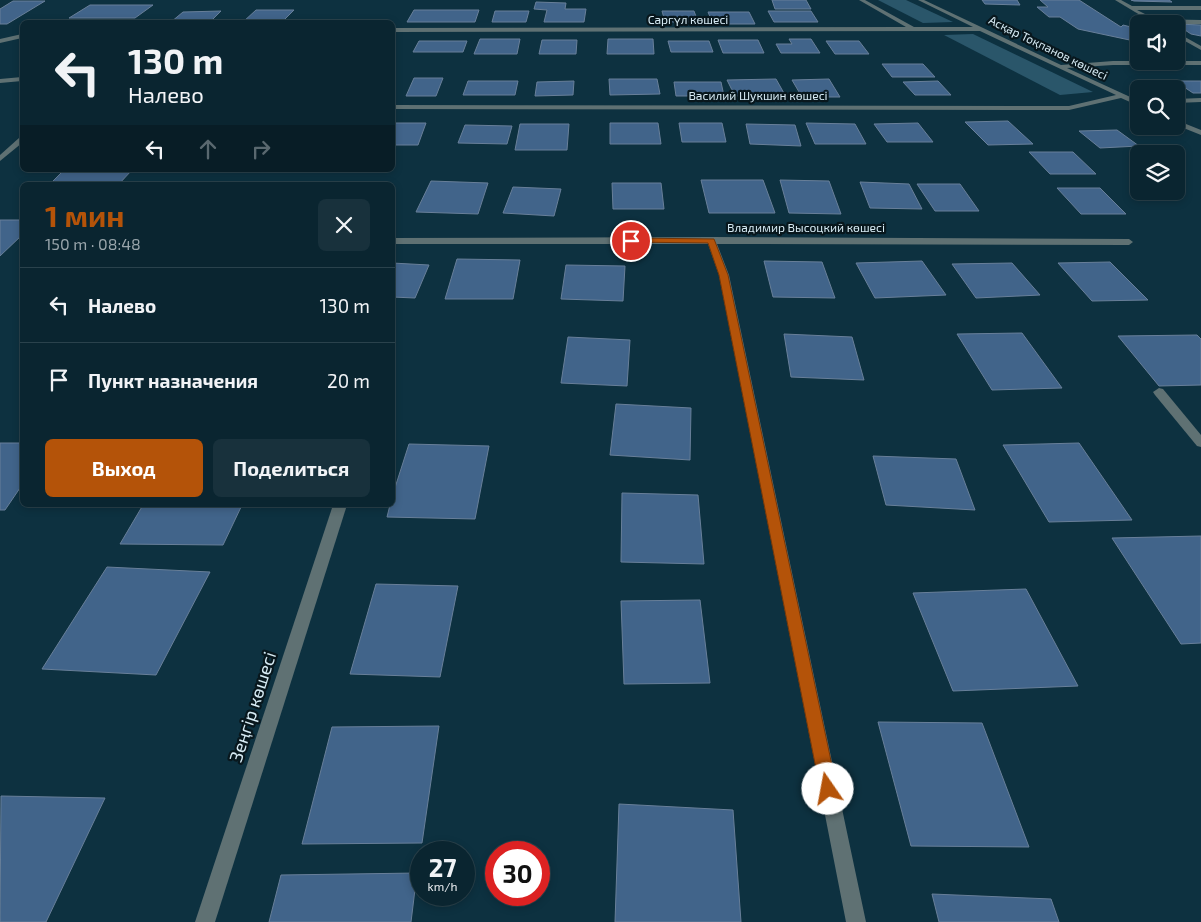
<!DOCTYPE html>
<html lang="ru">
<meta charset="utf-8">
<style>
:root{--surface:#0a2530;--page:#18313c;--text:#f1f3f6;--muted:#99a5ab;--line:#2a424c;--accent:#b45309}
body{margin:0;font-family:"Exo 2",sans-serif;background:var(--page);color:var(--text);height:100vh;display:flex;flex-direction:column;font-size:19px;white-space:nowrap}
*{box-sizing:border-box;margin:0}
p{font-size:16px;color:var(--muted)}
.icon{flex:none;width:28px;height:28px;fill:none;stroke:currentColor;stroke-width:2;stroke-linecap:round;stroke-linejoin:round}
.map{position:relative;flex:1;overflow:hidden}
.side{position:absolute;left:20px;top:182px;width:375px;height:325px;display:flex;flex-direction:column;background:var(--surface);border-radius:8px;box-shadow:0 2px 8px #0003,0 0 0 1px var(--line)}
.side>*{flex:none}
.hud{position:absolute;left:20px;top:20px;width:375px;height:152px;border-radius:8px;box-shadow:0 2px 8px #0003,0 0 0 1px var(--line);background:#0a2530;color:var(--text);overflow:hidden}
.buttons{position:absolute;left:1130px;top:15px;display:grid;gap:10px}
.buttons a{display:grid;place-items:center;width:55px;height:55px;border-radius:8px;background:var(--surface);box-shadow:0 2px 8px #0003,0 0 0 1px var(--line);font-size:25px}
.speed{position:absolute;left:410px;top:841px;display:flex;gap:10px;font-size:25px;font-weight:700;text-align:center}
.speed>*{display:grid;place-content:center;width:65px;height:65px;border-radius:50%;background:var(--surface);box-shadow:0 2px 8px #0003,0 0 0 1px var(--line);line-height:1}
.speed small{font-size:12px;font-weight:400}
.speed .limit{border:8px solid #d22;background:#fff;color:#111}
.pin{position:absolute;display:grid;place-items:center;width:42px;height:42px;color:#fff;margin:-21px;border:2px solid #fff;border-radius:50%;box-shadow:0 1px 5px #0007}
.me{position:absolute;width:55px;margin:-28px;rotate:348deg;stroke-linejoin:round;filter:drop-shadow(0 0 4px #0008)}
.turn{display:flex;align-items:center;gap:18px;height:105px;padding:0 25px;font-size:22px}
.turn .icon{width:65px;height:65px;stroke-width:2.5}
.turn b{display:block;font-size:35px;line-height:42px}
.lanes{display:flex;align-items:center;height:48px;padding:0 25px;background:#0003;justify-content:center;gap:25px;direction:ltr}
.lanes .off{opacity:.35}
.round{display:grid;place-items:center;flex:none;width:52px;height:52px;border-radius:8px;background:var(--page)}
.headline{display:flex;align-items:center;justify-content:space-between;height:85px;padding:0 25px}
h1{font-size:30px;font-weight:700;line-height:38px;color:var(--accent)}
.cta{display:flex;gap:10px;margin-top:auto;padding:10px 25px}
.cta a{flex:1;height:58px;border-radius:8px;background:var(--accent);color:#fff;font-size:20px;font-weight:700;line-height:58px;text-align:center}
.cta a+a{background:var(--page);color:var(--text)}
ul{padding:0;list-style:none}
li{display:flex;align-items:center;gap:15px;height:75px;padding:0 25px;border-top:1px solid var(--line)}
li div{flex:1}
li b{display:block;font-size:19px}
li em{font-style:normal}
.map>svg:first-child{display:block}
</style>
<div class="map">
<svg width="1201" height="922" viewBox="0 0 1201 922">
<rect width="100%" height="100%" fill="#0d3140"/>
<g fill="#2a566a">
<polygon points="878,0 906,0 953,22 923,23"/>
<polygon points="973,34 1093,92 1060,95 944,35"/>
</g>
<g fill="#41648a" stroke="#687f99">
<polygon points="772,0 806,0 811,9 775,9"/>
<polygon points="982,0 1017,0 1020,5 985,4"/>
<polygon points="1040,0 1079,0 1121,27 1123,25 1131,27 1129,29 1139,29 1139,42 1078,29 1060,17 1049,17 1037,7 1048,7"/>
<polygon points="1131,0 1169,0 1172,2 1134,1"/>
<polygon points="13,1 45,1 7,24 0,24 0,9"/>
<polygon points="536,2 566,3 565,9 586,9 584,22 544,22 547,10 534,9"/>
<polygon points="90,5 153,5 135,18 69,18"/>
<polygon points="256,10 294,10 282,22 243,22"/>
<polygon points="414,10 479,10 475,22 407,22"/>
<polygon points="221,11 210,22 171,22 183,12"/>
<polygon points="495,11 529,11 526,22 492,22"/>
<polygon points="662,11 694,11 698,22 665,22"/>
<polygon points="768,11 811,11 818,22 774,22"/>
<polygon points="708,12 749,12 755,24 713,24"/>
<polygon points="1176,24 1201,25 1201,36 1191,34"/>
<polygon points="480,39 520,39 517,54 474,54"/>
<polygon points="608,39 653,39 654,54 607,54"/>
<polygon points="789,39 811,39 820,53 781,53 776,44 792,44"/>
<polygon points="542,40 577,40 576,54 539,54"/>
<polygon points="718,40 758,40 764,53 723,53"/>
<polygon points="419,41 467,41 463,52 413,52"/>
<polygon points="668,41 709,41 713,52 671,52"/>
<polygon points="826,41 859,41 869,54 835,54"/>
<polygon points="882,64 923,64 935,77 892,77"/>
<polygon points="414,78 443,78 436,96 406,96"/>
<polygon points="609,79 657,79 660,94 610,95"/>
<polygon points="776,79 785,95 735,96 727,80"/>
<polygon points="829,79 840,97 802,97 792,80"/>
<polygon points="468,81 518,81 515,95 463,95"/>
<polygon points="574,81 573,95 535,96 537,82"/>
<polygon points="938,81 951,95 915,95 903,82"/>
<polygon points="1175,81 1201,81 1201,93 1193,93"/>
<polygon points="674,82 721,82 724,96 676,96"/>
<polygon points="1008,121 1033,144 988,145 965,122"/>
<polygon points="392,123 426,123 418,145 392,145"/>
<polygon points="610,123 658,123 661,144 610,144"/>
<polygon points="679,123 722,123 726,142 682,142"/>
<polygon points="806,123 855,124 866,144 815,144"/>
<polygon points="918,123 933,142 887,142 874,124"/>
<polygon points="520,124 569,124 567,150 515,150"/>
<polygon points="746,124 795,125 801,146 750,144"/>
<polygon points="465,125 512,126 507,144 458,143"/>
<polygon points="1117,130 1139,146 1100,148 1079,131"/>
<polygon points="1029,152 1073,152 1096,174 1050,174"/>
<polygon points="64,170 132,170 118,185 49,185"/>
<polygon points="701,180 763,180 775,213 709,213"/>
<polygon points="780,180 829,181 841,214 789,213"/>
<polygon points="431,181 488,183 478,214 416,212"/>
<polygon points="860,182 909,184 922,209 870,208"/>
<polygon points="243,183 317,184 242,185"/>
<polygon points="612,183 661,183 664,209 613,209"/>
<polygon points="917,184 960,184 979,211 935,211"/>
<polygon points="513,187 561,189 554,216 503,213"/>
<polygon points="1057,188 1100,188 1126,214 1081,214"/>
<polygon points="0,220 22,220 22,235 0,256"/>
<polygon points="457,259 520,260 513,299 445,299"/>
<polygon points="764,261 822,262 835,298 773,297"/>
<polygon points="922,261 946,295 875,298 856,263"/>
<polygon points="1110,262 1148,300 1092,301 1058,263"/>
<polygon points="392,263 429,265 415,298 392,297"/>
<polygon points="1012,263 1040,295 976,298 952,264"/>
<polygon points="566,265 625,266 623,301 561,299"/>
<polygon points="1022,333 1062,388 992,390 957,334"/>
<polygon points="784,334 852,337 864,380 791,377"/>
<polygon points="1197,335 1201,339 1201,385 1159,386 1118,336"/>
<polygon points="568,337 630,340 627,386 561,383"/>
<polygon points="616,404 691,408 690,460 610,455"/>
<polygon points="0,443 22,443 22,485 5,510 0,510"/>
<polygon points="1079,443 1132,520 1049,522 1003,445"/>
<polygon points="409,444 489,446 475,519 387,517 390,505 392,505 392,497"/>
<polygon points="873,456 956,459 975,510 886,505"/>
<polygon points="622,493 698,495 704,564 621,562"/>
<polygon points="143,505 242,505 223,545 120,544"/>
<polygon points="1201,536 1201,643 1181,644 1112,538"/>
<polygon points="107,567 210,572 156,675 42,669"/>
<polygon points="376,584 458,586 440,677 350,674"/>
<polygon points="1026,589 1078,686 953,691 913,593"/>
<polygon points="700,600 710,683 624,684 621,601"/>
<polygon points="878,722 982,723 1029,847 911,846"/>
<polygon points="439,726 422,843 302,844 332,727"/>
<polygon points="1,796 105,798 46,922 0,922"/>
<polygon points="619,804 733,810 741,922 615,922"/>
<polygon points="417,873 411,922 269,922 281,875"/>
<polygon points="932,894 1051,899 1059,922 939,922"/>
</g>
<g fill="none" stroke-linecap="round" stroke-linejoin="round">
<g fill="#5f7173" fill-rule="evenodd">
<polygon points="859,0 865,0 914,27 973,27 918,0 924,0 1061,65 1113,61 1201,61 1201,65 1113,65 1067,68 1139,101 1139,106 1121,98 1069,110 392,109 392,105 1069,106 1116,95 980,31 392,32 392,28 906,27"/>
<polygon points="1115,0 1121,0 1132,6 1201,6 1201,10 1137,10 1155,19 1201,20 1201,24 1155,24"/>
<polygon points="1176,32 1201,46 1201,50 1176,36"/>
<polygon points="22,34 22,38 0,43 0,39"/>
<polygon points="22,77 22,81 0,83 0,79"/>
<polygon points="1201,98 1201,102 1176,103 1176,99"/>
<polygon points="1176,120 1201,130 1201,135 1176,125"/>
<polygon points="19,138 22,138 22,143 0,161 0,155"/>
<polygon points="711,237 1129,239 1133,242 1129,245 717,244 729,275 866,922 846,922 719,275 708,244 392,244 392,238"/>
<polygon points="1159,388 1163,389 1201,435 1201,447 1197,446 1155,395 1153,392"/>
<polygon points="333,505 347,505 215,922 195,922"/>
</g>
</g>
<polygon fill="#b45309" stroke="#753606" points="631,238 714,239 728,275 837,789 834,794 828,797 823,794 820,789 719,275 708,243 628,242 627,241"/>
<g text-anchor="middle" stroke-width="4.5" stroke-linejoin="round" paint-order="stroke">
<g font-size="12" fill="#d7ebf4" stroke="#08171d">
<text x="688" y="24">Саргүл көшесі</text>
<text transform="translate(1048 48) rotate(26)" y="4">Асқар Тоқпанов көшесі</text>
<text x="758" y="100">Василий Шукшин көшесі</text>
<text x="806" y="232">Владимир Высоцкий көшесі</text>
</g>
<g font-size="18" fill="#d7ebf4" stroke="#08171d">
<text transform="translate(253 707) rotate(-72)" y="6">Зеңгір көшесі</text>
</g>
</g>
</svg>
<div class="buttons">
<a><svg class="icon" aria-label="sound" viewBox="0 0 24 24"><path d="M4 9h4l5-4v14l-5-4H4zM17 9q2 3 0 6"/></svg></a>
<a><svg class="icon" aria-label="search" viewBox="0 0 24 24"><circle cx="10" cy="10" r="6"/><path d="M15 15l6 6"/></svg></a>
<a><svg class="icon" aria-label="layers" viewBox="0 0 24 24"><path d="M12 4l9 5-9 5-9-5zM3 14l9 5 9-5"/></svg></a>
</div>
<div class="speed"><div>27<small>km/h</small></div><div class="limit">30</div></div>
<div class="pin" style="left:631px;top:241px;background:#d93025"><svg class="icon" aria-label="arrive" viewBox="0 0 24 24"><path d="M6 21V4h12l-3 4 3 4H6"/></svg></div>
<svg class="me" style="left:828px;top:789px" viewBox="-20 -20 40 40"><circle r="19" fill="#fff"/><path d="M0-13L10 11 0 6-10 11z" fill="#b45309"/></svg>
<div class="hud">
<div class="turn"><svg class="icon" aria-label="left" viewBox="0 0 24 24"><path d="M17 20v-9H6M10 6l-5 5 5 5"/></svg><div><b>130 m</b>Налево</div></div>
<div class="lanes"><svg class="icon" aria-label="left" viewBox="0 0 24 24"><path d="M17 20v-9H6M10 6l-5 5 5 5"/></svg><svg class="icon off" aria-label="ahead" viewBox="0 0 24 24"><path d="M12 20V5M6 11l6-6 6 6"/></svg><svg class="icon off" aria-label="right" viewBox="0 0 24 24"><path d="M7 20v-9h11M14 6l5 5-5 5"/></svg></div>
</div>
<section class="side">
<div class="headline"><div><h1>1 мин</h1><p>150 m · 08:48</p></div><a class="round"><svg class="icon" aria-label="close" viewBox="0 0 24 24"><path d="M6 6l12 12M18 6L6 18"/></svg></a></div>
<ul>
<li><svg class="icon" aria-label="left" viewBox="0 0 24 24"><path d="M17 20v-9H6M10 6l-5 5 5 5"/></svg><div><b>Налево</b></div><em>130 m</em></li>
<li><svg class="icon" aria-label="arrive" viewBox="0 0 24 24"><path d="M6 21V4h12l-3 4 3 4H6"/></svg><div><b>Пункт назначения</b></div><em>20 m</em></li>
</ul>
<div class="cta"><a>Выход</a><a>Поделиться</a></div>
</section>
</div>
